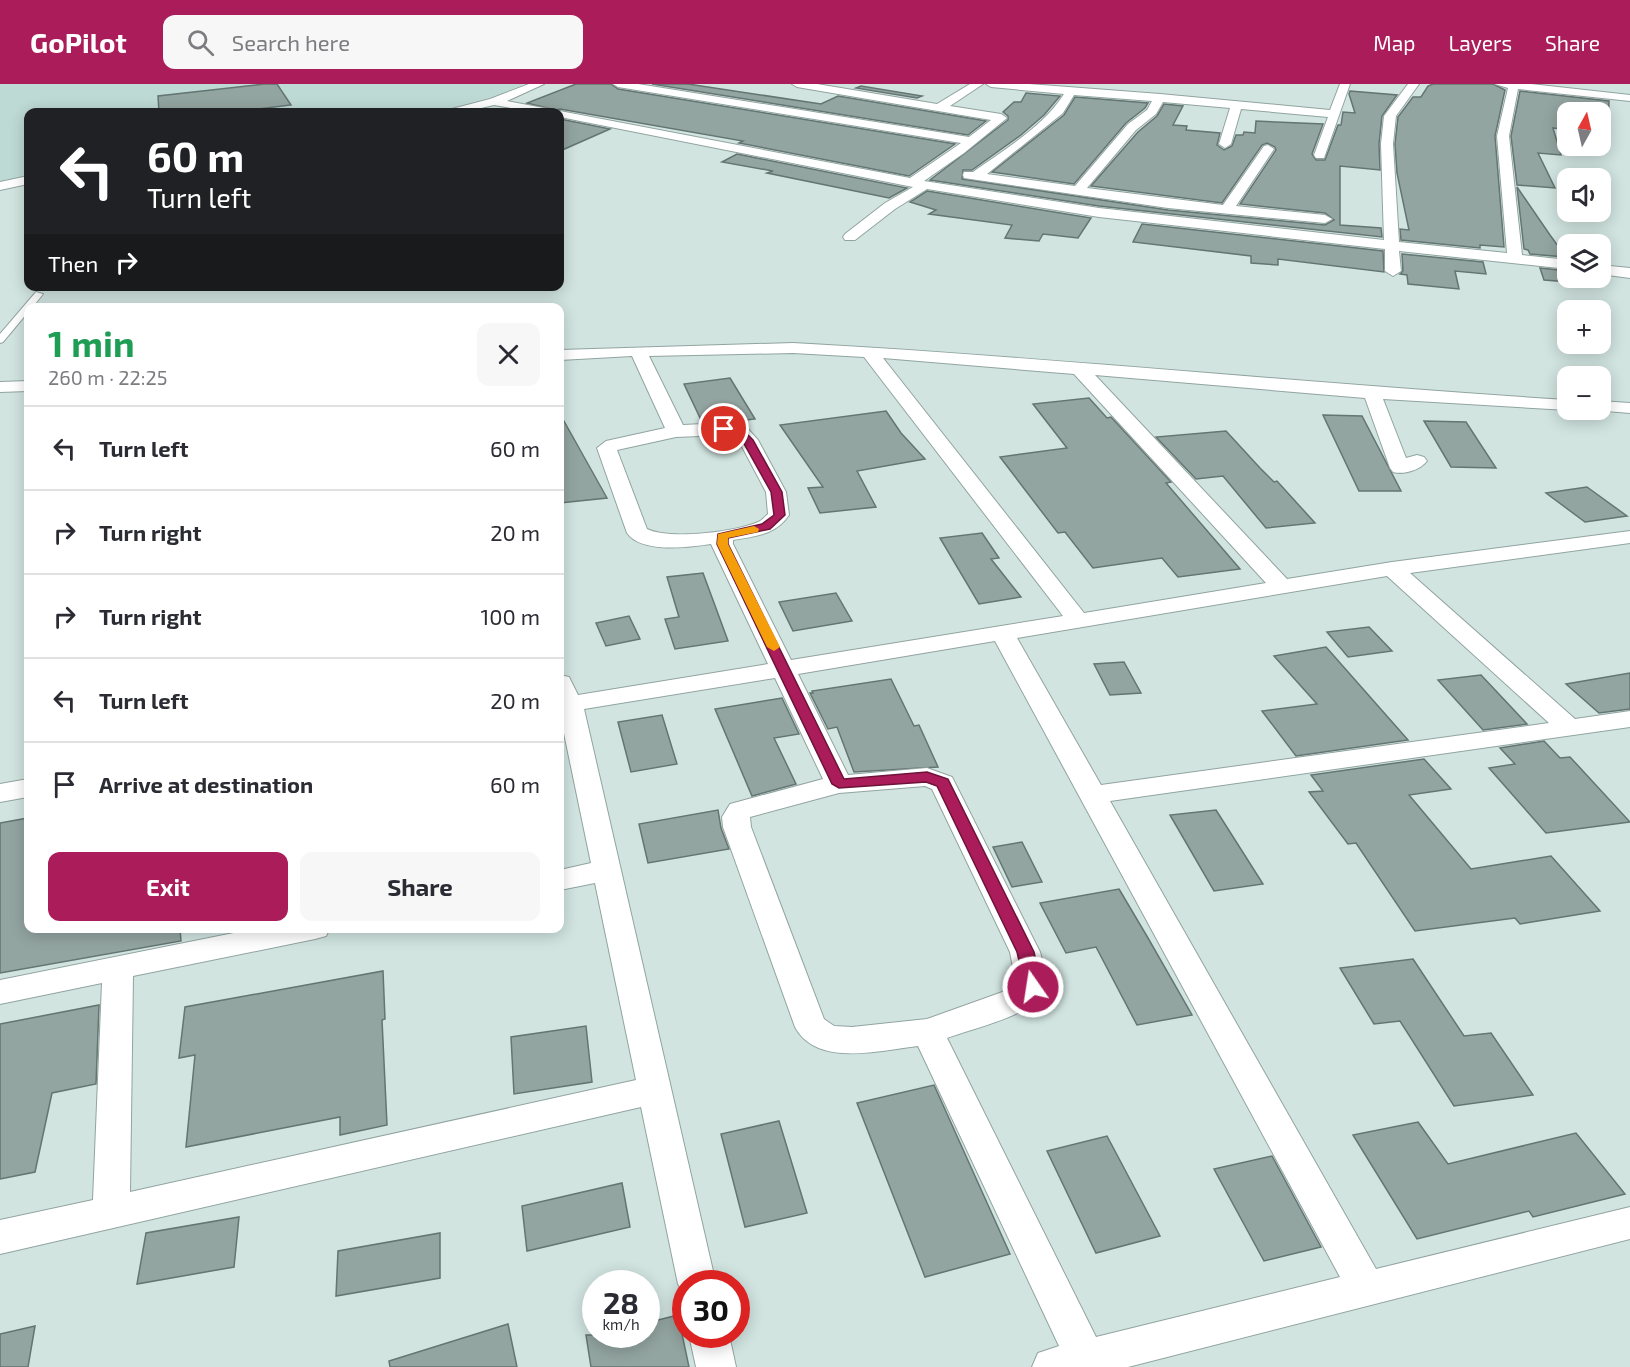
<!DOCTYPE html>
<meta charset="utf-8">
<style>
:root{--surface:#fff;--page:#f7f7f7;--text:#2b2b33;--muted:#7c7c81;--line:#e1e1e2;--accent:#aa1c5a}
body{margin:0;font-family:"Exo 2",sans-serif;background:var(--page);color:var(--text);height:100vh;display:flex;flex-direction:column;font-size:22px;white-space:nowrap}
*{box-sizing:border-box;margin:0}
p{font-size:20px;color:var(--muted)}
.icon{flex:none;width:33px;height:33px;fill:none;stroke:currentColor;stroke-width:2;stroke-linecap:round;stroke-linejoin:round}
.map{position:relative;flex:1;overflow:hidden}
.side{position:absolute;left:24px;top:219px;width:540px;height:630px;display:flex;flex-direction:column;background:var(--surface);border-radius:12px;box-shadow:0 3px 15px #0003}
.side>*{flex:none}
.banner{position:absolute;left:24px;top:24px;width:540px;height:183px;border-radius:12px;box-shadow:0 3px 15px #0003;background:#202124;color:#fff;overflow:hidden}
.needle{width:39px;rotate:8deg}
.buttons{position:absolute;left:1557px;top:18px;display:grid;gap:12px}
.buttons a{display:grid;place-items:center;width:54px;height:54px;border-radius:12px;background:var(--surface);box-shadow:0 3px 15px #0003;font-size:30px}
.speed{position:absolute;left:582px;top:1186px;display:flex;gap:12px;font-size:30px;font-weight:700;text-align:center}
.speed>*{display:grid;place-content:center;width:78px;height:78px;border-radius:50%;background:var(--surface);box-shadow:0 3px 15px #0003;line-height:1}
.speed small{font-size:15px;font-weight:400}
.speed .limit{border:9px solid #d22;background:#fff;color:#111}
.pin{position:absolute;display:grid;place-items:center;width:51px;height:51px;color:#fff;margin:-26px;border:3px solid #fff;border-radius:50%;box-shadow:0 2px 6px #0007}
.me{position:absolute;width:66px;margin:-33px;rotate:347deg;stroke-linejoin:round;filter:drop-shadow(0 0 4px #0008)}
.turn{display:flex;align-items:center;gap:21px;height:126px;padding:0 24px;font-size:27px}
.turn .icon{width:78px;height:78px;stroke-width:2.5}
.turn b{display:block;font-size:42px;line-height:51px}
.then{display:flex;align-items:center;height:57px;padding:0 24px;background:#0003;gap:12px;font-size:22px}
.round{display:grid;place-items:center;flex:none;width:63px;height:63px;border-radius:12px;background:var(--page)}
.summary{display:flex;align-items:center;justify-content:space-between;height:102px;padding:0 24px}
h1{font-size:36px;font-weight:700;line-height:45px;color:#1e9e55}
.cta{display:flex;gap:12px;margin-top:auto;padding:12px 24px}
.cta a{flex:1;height:69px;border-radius:12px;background:var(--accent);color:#fff;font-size:24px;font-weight:700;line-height:69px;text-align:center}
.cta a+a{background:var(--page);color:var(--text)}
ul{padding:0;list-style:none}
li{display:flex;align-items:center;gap:18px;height:84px;padding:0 24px;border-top:2px solid var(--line)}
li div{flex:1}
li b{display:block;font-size:22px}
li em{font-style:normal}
header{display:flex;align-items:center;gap:36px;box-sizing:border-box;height:84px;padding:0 30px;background:var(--accent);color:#fff}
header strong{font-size:28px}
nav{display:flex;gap:33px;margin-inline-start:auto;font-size:21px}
.search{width:420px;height:54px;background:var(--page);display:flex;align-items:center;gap:15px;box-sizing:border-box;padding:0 21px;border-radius:12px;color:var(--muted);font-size:22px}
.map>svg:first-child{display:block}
</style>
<header>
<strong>GoPilot</strong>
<div class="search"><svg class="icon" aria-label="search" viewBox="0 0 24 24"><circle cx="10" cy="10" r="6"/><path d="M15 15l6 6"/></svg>Search here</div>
<nav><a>Map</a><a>Layers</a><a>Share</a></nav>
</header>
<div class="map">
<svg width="1630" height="1283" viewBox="0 0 1630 1283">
<rect width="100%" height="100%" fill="#d1e4e0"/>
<polygon fill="#bedad4" points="0,0 524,0 501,10 443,28 28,28 28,94 0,100"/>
<g fill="#93a5a1" stroke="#647572" stroke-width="1.5">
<polygon points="264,0 277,0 291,21 233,28 159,28 158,12"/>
<polygon points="576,0 611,0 618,5 955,60 909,92 739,59 743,57 560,25 555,26 527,19"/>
<polygon points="652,0 688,0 821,20 838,12 986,37 968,51"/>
<polygon points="1433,0 1493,0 1505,6 1495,52 1504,163 1480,161 1480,164 1401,156 1400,145 1409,146 1397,89 1395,60 1398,33 1413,13 1421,13 1428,2"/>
<polygon points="861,2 922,12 917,14 856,4"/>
<polygon points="1350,7 1397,11 1382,32 1379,60 1380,86 1340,82 1340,141 1381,144 1382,153 1099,122 930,96 1008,36 1008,32 1003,28 1014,18 1021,18 1026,9 1060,12 1044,31 1021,51 972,86 963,86 962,95 1168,126 1325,141 1334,136 1325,129 1240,120 1276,66 1275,63 1267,59 1262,61 1222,119 1091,102 1138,48 1157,32 1164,20 1183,22 1173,41 1187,42 1186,46 1220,49 1217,61 1224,66 1232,62 1236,51 1243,51 1244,48 1255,49 1256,37 1323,40 1312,70 1316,76 1325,76 1338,41 1341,41 1343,28 1355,29 1349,10"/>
<polygon points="1520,7 1609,17 1608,50 1600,50 1600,28 1568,28 1568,46 1553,44 1561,71 1538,69 1555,104 1517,101 1511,52"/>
<polygon points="1075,13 1148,19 1145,24 1126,39 1074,100 992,88 1064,31"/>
<polygon points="560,35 610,45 560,67"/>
<polygon points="737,70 907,104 889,114 767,89 773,87 722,78"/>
<polygon points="1517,103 1550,151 1566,173 1530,170 1528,166 1524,165"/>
<polygon points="927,107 1091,134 1078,154 1043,150 1039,157 1005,154 1012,141 929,130 936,126 910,118"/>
<polygon points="1142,140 1383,167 1384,188 1278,175 1278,181 1251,179 1251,172 1133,158"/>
<polygon points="1402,170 1483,178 1486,190 1455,187 1459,205 1408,200 1407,191 1400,190 1403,187"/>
<polygon points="1540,184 1568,187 1568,194 1580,194 1584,199 1544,196"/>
<polygon points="730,294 755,335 730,338 702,338 684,300"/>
<polygon points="1089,314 1107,334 1111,333 1171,398 1166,399 1240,485 1178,493 1162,474 1093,484 1065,448 1058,449 1000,373 1067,364 1033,320"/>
<polygon points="886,327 901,349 925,375 857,387 876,423 820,429 808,404 823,403 780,341"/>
<polygon points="560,330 607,414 560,419"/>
<polygon points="1323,331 1362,332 1401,407 1359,407"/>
<polygon points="1424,337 1466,338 1496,384 1451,383"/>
<polygon points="1226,347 1260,384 1274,398 1277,397 1315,439 1266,444 1223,392 1196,395 1156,353"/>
<polygon points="1587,403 1627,432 1585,438 1546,409"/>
<polygon points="982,449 999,474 991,475 1021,513 979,520 940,454"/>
<polygon points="703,489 728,557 675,565 665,535 679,533 667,493"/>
<polygon points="836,509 852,537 793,547 779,518"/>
<polygon points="629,532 640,555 606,562 596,539"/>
<polygon points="1369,543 1392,567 1348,573 1327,548"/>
<polygon points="1326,563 1408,656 1296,672 1262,627 1317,620 1274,572"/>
<polygon points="1124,578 1141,609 1110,611 1094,580"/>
<polygon points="1630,589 1630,625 1599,629 1566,600"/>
<polygon points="1481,591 1527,640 1483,646 1438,596"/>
<polygon points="891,595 914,642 919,641 938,683 854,688 837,643 828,645 810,609 813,609 812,607"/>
<polygon points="782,614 799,650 774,654 796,700 752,712 715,625"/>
<polygon points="662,631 677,680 631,688 618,638"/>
<polygon points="1544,657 1560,674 1570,673 1630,738 1546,749 1489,684 1515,680 1500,664"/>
<polygon points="1424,675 1451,705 1409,711 1471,785 1551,772 1600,827 1520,840 1515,834 1415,847 1356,759 1348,760 1309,708 1323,707 1311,691"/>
<polygon points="718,726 721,744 729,765 648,779 639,740"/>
<polygon points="1216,726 1263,800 1214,807 1170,731"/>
<polygon points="28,734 28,844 180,844 181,857 0,889 0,739"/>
<polygon points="1022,758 1042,798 1012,803 993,763"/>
<polygon points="1119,805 1148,854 1192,931 1137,941 1096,863 1066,869 1040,819"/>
<polygon points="1413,875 1464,952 1491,949 1533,1011 1454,1022 1400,937 1374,940 1340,884"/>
<polygon points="383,887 385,935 382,936 387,1041 340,1051 340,1033 186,1063 195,971 179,974 185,923"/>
<polygon points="99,921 96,1000 52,1009 35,1088 0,1095 0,940"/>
<polygon points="586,942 592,998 514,1010 511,953"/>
<polygon points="934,1001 1010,1170 925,1193 857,1019"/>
<polygon points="779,1037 807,1129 745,1143 721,1050"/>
<polygon points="1418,1038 1448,1080 1576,1049 1625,1110 1533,1133 1529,1127 1417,1155 1353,1051"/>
<polygon points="1107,1052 1160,1152 1096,1169 1047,1067"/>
<polygon points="1272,1072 1321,1163 1264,1177 1214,1085"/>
<polygon points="622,1099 630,1143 527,1167 522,1122"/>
<polygon points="239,1133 234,1183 137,1200 146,1149"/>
<polygon points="440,1149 440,1194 336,1212 338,1167"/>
<polygon points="678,1231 689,1283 591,1283 586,1251 646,1251 646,1239"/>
<polygon points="508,1240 517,1283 390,1283 389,1277"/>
<polygon points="35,1242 28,1283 0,1283 0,1250"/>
</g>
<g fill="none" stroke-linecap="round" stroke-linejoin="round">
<defs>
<polygon id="service" points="36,208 43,210 32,224 28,224 28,228 3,258 0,259 0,250"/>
<g id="minor">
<polygon points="529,0 544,0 507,17 549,25 554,28 533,28 494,21 464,28 446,28 448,26 490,15"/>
<polygon points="613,0 638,0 969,53 991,36 797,3 792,0 817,0 937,20 970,0 983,0 950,22 1001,30 1007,34 964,69 924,97 1099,124 1384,156 1381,60 1384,32 1408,0 1419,0 1396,32 1393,60 1399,158 1507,169 1497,52 1508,4 1495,0 1531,0 1630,11 1630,17 1518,5 1509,52 1522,171 1568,176 1568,185 1399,167 1401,187 1393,192 1385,187 1385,165 1099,133 927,105 895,125 855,156 845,156 843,153 845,150 885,119 913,103 560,33 560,28 555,28 560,27 910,94 961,59 618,3"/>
<path d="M986,0h43l131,10 170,16 10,-26h10l-26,74h-8l-2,-3 14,-38 -87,-8 -10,35 -6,4 -6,-4 11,-36 -67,-6 -7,12 -20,16 -49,58 136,17 41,-59 4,-1 6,4 -38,57 89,9 7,4 -7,4 -157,-15 -204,-30 -1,-3 1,-3h9c32,-23 70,-45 91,-78l-73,-7zM1074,11l78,6 -5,9 -19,14 -53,62 -88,-12 76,-61z"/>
<polygon points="28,92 28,100 0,106 0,98"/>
<polygon points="1600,181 1630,184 1630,194 1600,190"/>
<path d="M793,259c258,14 516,41 775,57v10h4h-4l-185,-11 23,59 11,-3 7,2 3,4c-7,9 -23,14 -34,11l-3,-4 -25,-70 -270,-23 192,204 105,-17 238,-31v12l-220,30 165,146 55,-8v16l-520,74 266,468 254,-62v32l-502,128h-96l6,-14 21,-7 -141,-300c-37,4 -101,22 -123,-19l-72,-200 -1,-10 8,-13 93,-25 -48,-101 -191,31 132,575h-30v13l-8,-13 -37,-177 -641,147v-34l93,-20 9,-217 -102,21v-24l258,-52h72l-4,8 -11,3 -182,37 -3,216 506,-112 -41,-197 -35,7v-20l31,-7 -31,-149v-39l9,2 9,18 190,-31 -57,-120c-21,3 -69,10 -84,-11l-30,-85 9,-7 59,-13 -33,-72 -72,4v-10zM793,269l71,4 199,259 -272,44 -58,-116v-4c22,-4 43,-5 56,-25l-3,-23 -28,-52 -10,-11 -24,-6 -41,2 -34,-69zM883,274l191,16 192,209 -182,30zM724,351l10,2 6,6 26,49 2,22c-3,2 -6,7 -10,8 -23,10 -89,18 -111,7l-30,-79 59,-13zM1387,492l162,147 -448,62 -84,-147zM995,557l345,636 -244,60 -149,-299c30,-11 86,-22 102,-51l-9,-35 -88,-175 -25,-9 -79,7 -50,-101zM925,702l7,3 78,163 6,31 -8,7 -81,29 -75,8 -18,-1 -10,-7 -73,-192 -1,-10 89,-24z"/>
<polygon points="28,297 28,307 0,308 0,298"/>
<polygon points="1600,317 1630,319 1630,329 1594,326 1600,326"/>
<polygon points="28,695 28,713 0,718 0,700"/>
<polygon points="689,1251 729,1251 736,1283 696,1283"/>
</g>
</defs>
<use href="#service" stroke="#91a4a0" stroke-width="2"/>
<use href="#minor" stroke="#91a4a0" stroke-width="2"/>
<use href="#service" fill="#fff" fill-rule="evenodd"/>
<use href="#minor" fill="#fff" fill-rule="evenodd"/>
</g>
<polygon fill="#aa1c5a" stroke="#6e123a" stroke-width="1.5" points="724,342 744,347 753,356 782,408 785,431 770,445 728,454 728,460 844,695 927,688 948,695 1034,868 1042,903 1039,907 1033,909 1027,907 1025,903 1017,868 937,702 926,698 839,704 832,700 717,460 718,450 762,440 774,431 771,408 743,358 737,351 721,347 721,343"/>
<polygon fill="#f59e0b" points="754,442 759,445 758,448 728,454 728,460 780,563 774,567 767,563 717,460 718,450"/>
</svg>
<div class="buttons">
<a><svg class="needle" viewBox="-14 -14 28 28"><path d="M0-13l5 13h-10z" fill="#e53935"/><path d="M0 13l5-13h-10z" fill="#7c7c81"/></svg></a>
<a><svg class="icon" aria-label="sound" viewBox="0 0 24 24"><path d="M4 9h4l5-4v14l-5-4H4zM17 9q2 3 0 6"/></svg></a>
<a><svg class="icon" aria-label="layers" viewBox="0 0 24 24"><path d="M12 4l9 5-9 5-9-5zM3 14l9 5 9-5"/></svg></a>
<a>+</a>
<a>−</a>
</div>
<div class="speed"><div>28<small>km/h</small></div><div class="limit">30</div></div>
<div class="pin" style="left:724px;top:345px;background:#d93025"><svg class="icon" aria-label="arrive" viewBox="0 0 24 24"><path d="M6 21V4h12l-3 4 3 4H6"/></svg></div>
<svg class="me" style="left:1033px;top:903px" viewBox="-20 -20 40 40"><circle r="17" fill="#aa1c5a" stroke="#fff" stroke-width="3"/><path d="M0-11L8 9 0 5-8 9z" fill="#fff"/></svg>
<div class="banner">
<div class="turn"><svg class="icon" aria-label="left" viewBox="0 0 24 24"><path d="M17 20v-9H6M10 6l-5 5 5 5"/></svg><div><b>60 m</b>Turn left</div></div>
<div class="then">Then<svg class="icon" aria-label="right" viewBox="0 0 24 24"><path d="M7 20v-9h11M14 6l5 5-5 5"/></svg></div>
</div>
<section class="side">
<div class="summary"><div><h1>1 min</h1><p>260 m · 22:25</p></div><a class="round"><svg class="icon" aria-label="close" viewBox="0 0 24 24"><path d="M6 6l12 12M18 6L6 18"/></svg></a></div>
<ul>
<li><svg class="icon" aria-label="left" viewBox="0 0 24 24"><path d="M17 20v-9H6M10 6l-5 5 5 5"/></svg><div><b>Turn left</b></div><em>60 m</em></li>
<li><svg class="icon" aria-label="right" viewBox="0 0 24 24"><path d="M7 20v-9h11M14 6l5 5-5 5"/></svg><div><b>Turn right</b></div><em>20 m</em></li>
<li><svg class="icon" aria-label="right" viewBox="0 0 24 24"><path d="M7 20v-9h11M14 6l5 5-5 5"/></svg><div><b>Turn right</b></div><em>100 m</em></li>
<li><svg class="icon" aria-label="left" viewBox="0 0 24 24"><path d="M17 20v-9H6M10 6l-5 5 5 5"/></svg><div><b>Turn left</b></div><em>20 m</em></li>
<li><svg class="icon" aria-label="arrive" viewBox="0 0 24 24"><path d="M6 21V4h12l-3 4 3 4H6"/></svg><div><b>Arrive at destination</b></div><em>60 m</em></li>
</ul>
<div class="cta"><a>Exit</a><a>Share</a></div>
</section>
</div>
